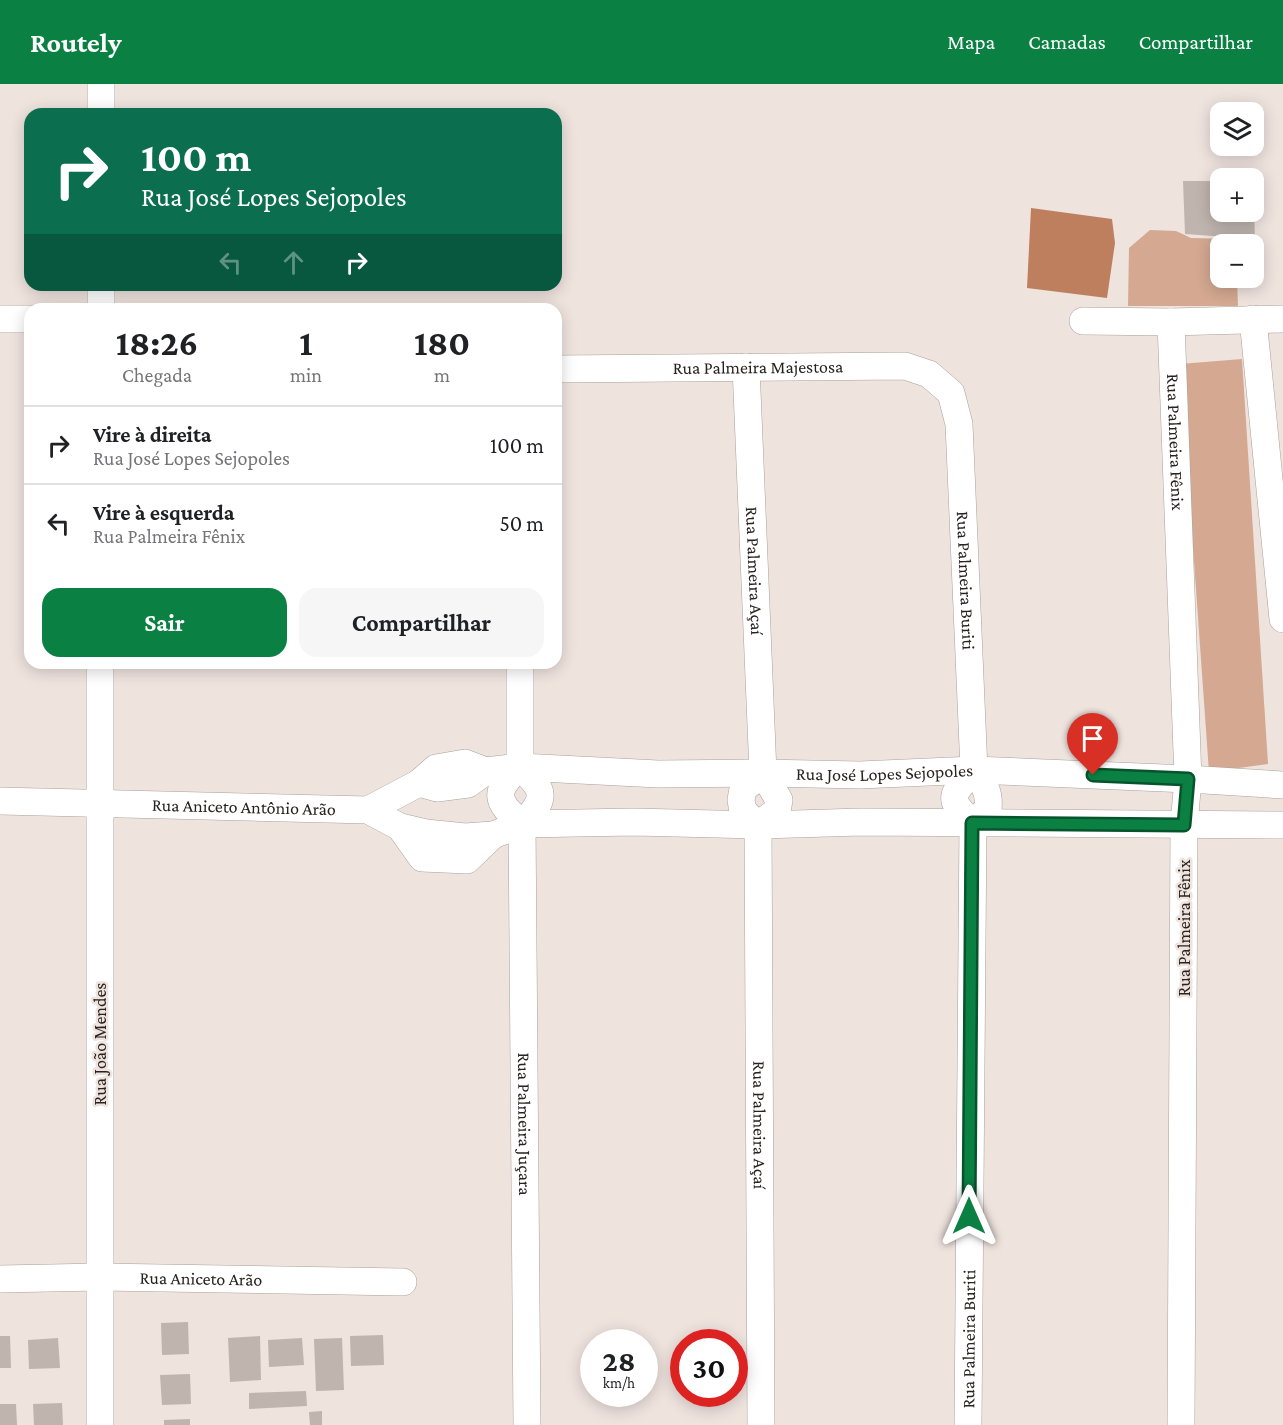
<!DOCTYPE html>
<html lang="pt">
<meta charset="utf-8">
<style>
:root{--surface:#fff;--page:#f6f6f6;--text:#202124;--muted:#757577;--line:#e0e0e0;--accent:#0b8043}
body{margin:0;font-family:"Crimson Pro",serif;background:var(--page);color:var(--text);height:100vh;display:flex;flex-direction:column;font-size:22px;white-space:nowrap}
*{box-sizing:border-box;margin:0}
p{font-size:20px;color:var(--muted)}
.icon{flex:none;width:33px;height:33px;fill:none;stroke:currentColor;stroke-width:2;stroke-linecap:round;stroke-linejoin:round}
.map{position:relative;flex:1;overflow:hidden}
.sheet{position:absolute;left:24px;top:219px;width:538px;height:366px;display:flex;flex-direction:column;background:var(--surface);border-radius:18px;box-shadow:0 3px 15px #0003}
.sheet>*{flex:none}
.hud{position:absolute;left:24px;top:24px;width:538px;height:183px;border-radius:18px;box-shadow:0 3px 15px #0003;background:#0b6e4f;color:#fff;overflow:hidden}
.controls{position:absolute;left:1210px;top:18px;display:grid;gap:12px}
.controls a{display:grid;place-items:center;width:54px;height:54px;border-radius:12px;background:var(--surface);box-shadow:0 3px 15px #0003;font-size:30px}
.speed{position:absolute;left:580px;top:1245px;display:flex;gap:12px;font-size:30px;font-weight:700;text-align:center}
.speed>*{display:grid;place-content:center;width:78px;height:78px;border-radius:50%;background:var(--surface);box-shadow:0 3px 15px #0003;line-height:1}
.speed small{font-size:15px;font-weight:400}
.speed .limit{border:9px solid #d22;background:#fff;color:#111}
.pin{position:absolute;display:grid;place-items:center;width:51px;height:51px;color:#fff;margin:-62px -26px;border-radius:50% 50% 50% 0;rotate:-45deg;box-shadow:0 0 6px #0007}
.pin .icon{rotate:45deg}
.me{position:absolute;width:66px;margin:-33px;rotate:0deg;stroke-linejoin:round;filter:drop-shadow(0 0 4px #0008)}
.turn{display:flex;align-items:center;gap:21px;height:126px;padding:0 18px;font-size:27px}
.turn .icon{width:78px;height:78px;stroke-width:2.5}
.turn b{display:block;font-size:42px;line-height:51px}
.lanes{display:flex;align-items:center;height:57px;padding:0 18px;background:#0003;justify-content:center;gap:30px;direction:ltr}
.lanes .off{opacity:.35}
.eta{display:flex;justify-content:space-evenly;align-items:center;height:102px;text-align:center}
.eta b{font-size:36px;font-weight:700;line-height:42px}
.primary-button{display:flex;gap:12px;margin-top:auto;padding:12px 18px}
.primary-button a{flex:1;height:69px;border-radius:18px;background:var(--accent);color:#fff;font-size:24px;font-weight:700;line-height:69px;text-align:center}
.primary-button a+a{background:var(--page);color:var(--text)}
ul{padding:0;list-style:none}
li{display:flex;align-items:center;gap:18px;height:78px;padding:0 18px;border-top:2px solid var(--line)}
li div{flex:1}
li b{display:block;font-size:22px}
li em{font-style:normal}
header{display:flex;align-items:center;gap:36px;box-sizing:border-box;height:84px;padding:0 30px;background:var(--accent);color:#fff}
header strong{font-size:28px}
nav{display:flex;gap:33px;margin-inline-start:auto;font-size:21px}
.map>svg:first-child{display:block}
</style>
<header>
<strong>Routely</strong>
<nav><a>Mapa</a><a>Camadas</a><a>Compartilhar</a></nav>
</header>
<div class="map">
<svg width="1283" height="1341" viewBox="0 0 1283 1341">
<rect width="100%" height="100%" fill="#efe3de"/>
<g fill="#d4a891">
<polygon points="1150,146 1176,147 1191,154 1236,155 1236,160 1221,160 1221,194 1237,194 1238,222 1128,222 1129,164"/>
<polygon points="1242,275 1268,680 1209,688 1180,280"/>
</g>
<polygon fill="#bd7f5e" points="1031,124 1112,135 1115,159 1107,214 1027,204"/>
<g fill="#bfb4ae">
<polygon points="1183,97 1221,97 1221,128 1254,128 1255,155 1185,150"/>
<polygon points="188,1238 189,1270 162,1271 161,1239"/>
<polygon points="383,1251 384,1281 351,1282 350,1252"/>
<polygon points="0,1252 10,1252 11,1284 0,1284"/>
<polygon points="260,1252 261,1296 230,1298 228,1254"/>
<polygon points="58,1254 60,1284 29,1285 28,1256"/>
<polygon points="302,1254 304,1281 269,1283 268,1256"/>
<polygon points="342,1254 344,1306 316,1307 314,1255"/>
<polygon points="190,1290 191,1320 162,1321 160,1291"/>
<polygon points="306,1307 307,1322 249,1325 249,1309"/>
<polygon points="62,1319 63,1341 34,1341 33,1320"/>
<polygon points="0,1320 16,1320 17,1341 0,1341"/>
<polygon points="322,1327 322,1341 310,1341 309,1328"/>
<polygon points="190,1335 190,1341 164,1341 164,1336"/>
</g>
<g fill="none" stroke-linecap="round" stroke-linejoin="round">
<defs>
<g id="street">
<polyline points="101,30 101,0"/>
<polyline points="101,225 101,201"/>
<polyline points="0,235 30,235"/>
<polyline points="1253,235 1283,535"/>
<polyline points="1083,237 1171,238 1283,235"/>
<path id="s1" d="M1171,238l17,457 -4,46 -3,600"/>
<path id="s2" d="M746,283l17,406"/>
<path id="s3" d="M556,285l349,-3 24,8 22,19 8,31 15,346"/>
<polyline points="520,579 520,683"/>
<path d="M520,683c26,24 27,31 2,57 -27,-23 -29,-33 -2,-57z"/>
<path d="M974,686c10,14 16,22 14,39l-15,14c-28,-24 -21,-29 1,-53z"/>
<polygon points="763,689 779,716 777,727 758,741 743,727 741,716 743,705"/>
<path id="s4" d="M419,699l18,5 31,-4 18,-13 34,-4 138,7 105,-1 97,2 114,-5 214,9 95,6"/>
<path id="s5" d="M0,717l368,9 32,17 22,31 45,2 26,-25"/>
<polyline points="368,726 419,699 436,684 465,679 486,687"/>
<path id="s6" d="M522,740l5,601"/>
<path id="s7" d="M758,741l3,600"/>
<polyline points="400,743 426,749 465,753 493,751 522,740 634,738 758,741 861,738 1283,741"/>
<path id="s8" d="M0,1195l100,-2 303,5"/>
<polyline points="100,1341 100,579"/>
<path id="s9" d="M968,1341l5,-602"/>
</g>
</defs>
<use href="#street" stroke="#aaa09a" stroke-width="28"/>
<use href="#street" stroke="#fff" stroke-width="27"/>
</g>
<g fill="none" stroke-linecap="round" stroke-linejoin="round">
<defs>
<polyline id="route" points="969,1132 972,739 1184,741 1188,695 1093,691"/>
</defs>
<use href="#route" stroke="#07532c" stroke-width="15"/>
<use href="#route" stroke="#0b8043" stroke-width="10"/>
</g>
<g text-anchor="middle" stroke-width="5" stroke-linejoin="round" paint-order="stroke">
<g font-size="18" fill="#272321" stroke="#efe3de">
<text dy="6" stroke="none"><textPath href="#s3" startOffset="202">Rua Palmeira Majestosa</textPath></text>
<text dy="6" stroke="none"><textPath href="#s1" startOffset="120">Rua Palmeira Fênix</textPath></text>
<text dy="6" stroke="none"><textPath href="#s2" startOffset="204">Rua Palmeira Açaí</textPath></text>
<text dy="6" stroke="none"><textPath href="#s3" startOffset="592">Rua Palmeira Buriti</textPath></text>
<text dy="6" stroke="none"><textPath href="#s4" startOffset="471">Rua José Lopes Sejopoles</textPath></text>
<text dy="6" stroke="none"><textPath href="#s5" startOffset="244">Rua Aniceto Antônio Arão</textPath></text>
<text transform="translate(1184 844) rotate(-90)" y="6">Rua Palmeira Fênix</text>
<text transform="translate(100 960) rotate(-90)" y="6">Rua João Mendes</text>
<text dy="6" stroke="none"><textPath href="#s6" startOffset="300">Rua Palmeira Juçara</textPath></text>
<text dy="6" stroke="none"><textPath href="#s7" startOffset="300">Rua Palmeira Açaí</textPath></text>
<text dy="6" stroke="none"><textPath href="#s8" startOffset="201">Rua Aniceto Arão</textPath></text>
<text dy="6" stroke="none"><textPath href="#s9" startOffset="86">Rua Palmeira Buriti</textPath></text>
</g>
</g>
</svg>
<div class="controls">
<a><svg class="icon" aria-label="layers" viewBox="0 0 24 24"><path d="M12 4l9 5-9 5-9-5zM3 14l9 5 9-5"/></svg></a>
<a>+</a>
<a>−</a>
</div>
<div class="speed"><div>28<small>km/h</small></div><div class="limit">30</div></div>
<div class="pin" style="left:1093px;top:691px;background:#d93025"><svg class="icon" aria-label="arrive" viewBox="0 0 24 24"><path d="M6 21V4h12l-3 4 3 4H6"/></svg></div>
<svg class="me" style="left:969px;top:1132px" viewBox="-20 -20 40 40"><path d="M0-17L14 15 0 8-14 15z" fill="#0b8043" stroke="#fff" stroke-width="4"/></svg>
<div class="hud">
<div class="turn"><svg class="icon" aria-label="right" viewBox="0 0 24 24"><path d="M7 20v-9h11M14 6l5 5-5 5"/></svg><div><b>100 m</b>Rua José Lopes Sejopoles</div></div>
<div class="lanes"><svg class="icon off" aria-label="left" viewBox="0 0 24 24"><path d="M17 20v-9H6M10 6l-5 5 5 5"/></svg><svg class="icon off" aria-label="ahead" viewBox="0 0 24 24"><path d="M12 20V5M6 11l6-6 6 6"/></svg><svg class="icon" aria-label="right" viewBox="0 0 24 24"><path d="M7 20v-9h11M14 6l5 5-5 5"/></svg></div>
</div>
<section class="sheet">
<div class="eta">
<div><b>18:26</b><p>Chegada</p></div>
<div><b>1</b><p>min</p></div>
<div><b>180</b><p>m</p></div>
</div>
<ul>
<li><svg class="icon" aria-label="right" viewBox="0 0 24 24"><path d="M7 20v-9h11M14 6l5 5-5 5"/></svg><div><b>Vire à direita</b><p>Rua José Lopes Sejopoles</p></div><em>100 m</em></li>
<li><svg class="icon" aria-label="left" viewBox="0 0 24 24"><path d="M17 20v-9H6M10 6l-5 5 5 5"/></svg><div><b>Vire à esquerda</b><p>Rua Palmeira Fênix</p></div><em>50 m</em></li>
</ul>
<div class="primary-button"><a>Sair</a><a>Compartilhar</a></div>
</section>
</div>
